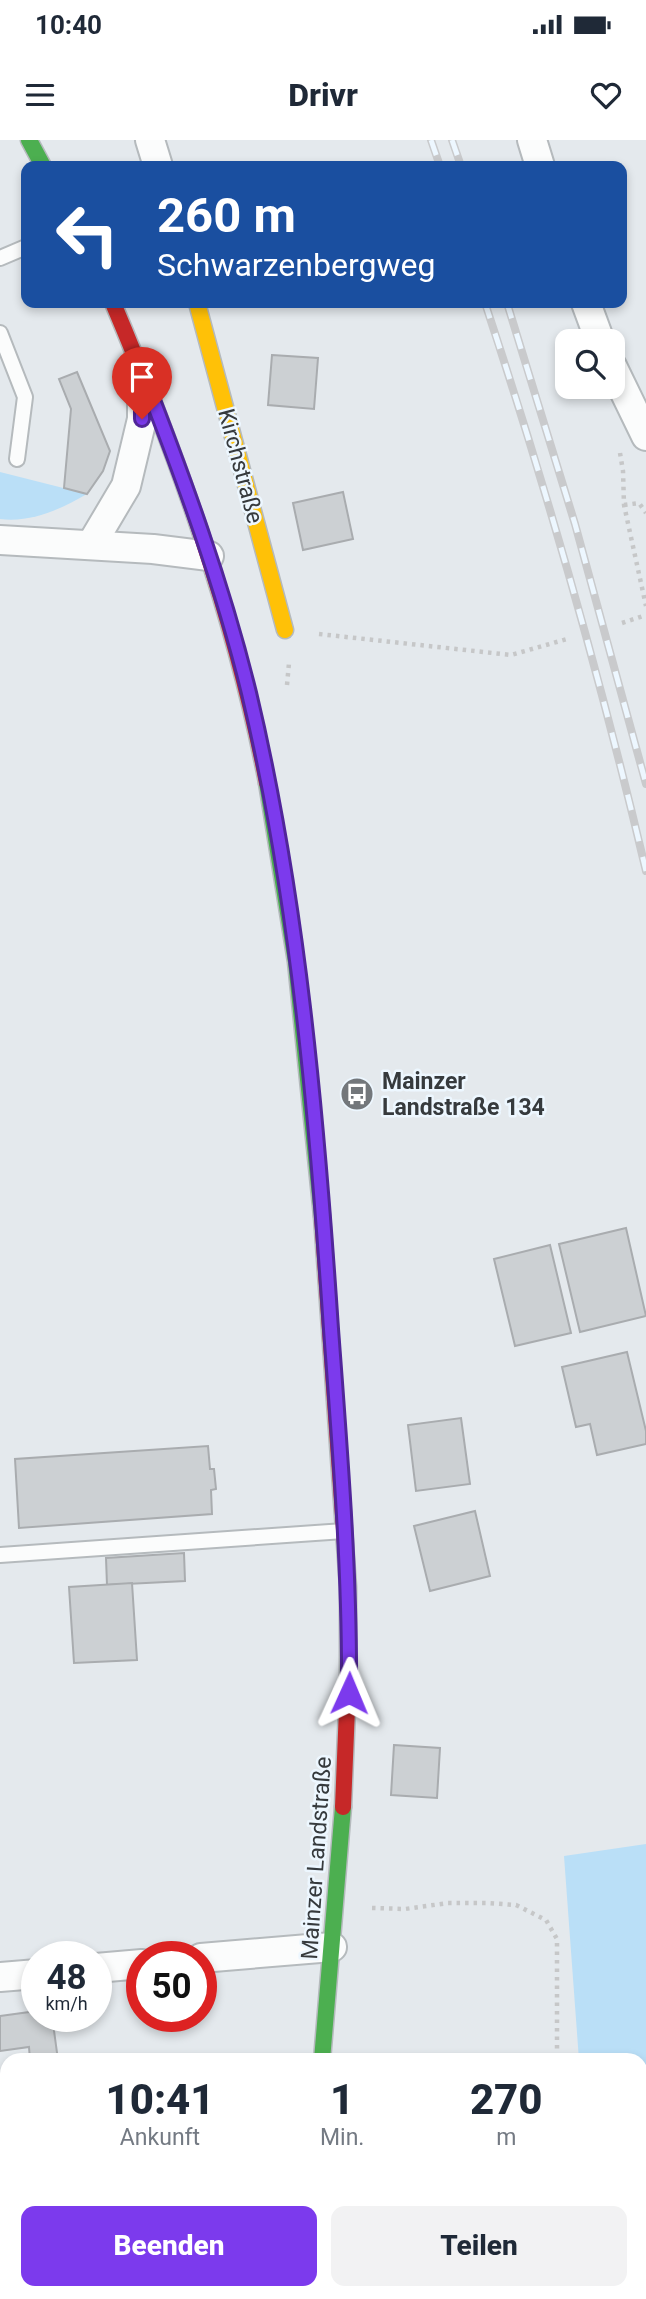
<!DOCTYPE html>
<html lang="de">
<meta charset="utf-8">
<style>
:root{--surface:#fff;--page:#f2f2f3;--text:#1f2937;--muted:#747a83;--accent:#7c3aed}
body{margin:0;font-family:Roboto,sans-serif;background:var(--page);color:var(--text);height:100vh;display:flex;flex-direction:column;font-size:26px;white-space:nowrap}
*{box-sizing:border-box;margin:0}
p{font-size:23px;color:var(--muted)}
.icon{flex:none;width:38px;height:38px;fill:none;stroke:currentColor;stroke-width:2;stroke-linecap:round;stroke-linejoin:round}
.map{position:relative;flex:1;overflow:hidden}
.panel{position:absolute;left:0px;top:1913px;width:648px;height:247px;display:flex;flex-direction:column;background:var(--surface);border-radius:21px 21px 0 0;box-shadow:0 4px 10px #0003}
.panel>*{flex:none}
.hud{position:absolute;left:21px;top:21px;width:606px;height:147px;border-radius:14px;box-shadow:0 4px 10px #0003;background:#1a4fa0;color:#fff;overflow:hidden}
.controls{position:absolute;left:555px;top:189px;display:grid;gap:14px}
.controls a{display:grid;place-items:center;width:70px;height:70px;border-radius:14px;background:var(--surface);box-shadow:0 4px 10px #0003;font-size:35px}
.speed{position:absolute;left:21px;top:1801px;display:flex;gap:14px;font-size:35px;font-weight:700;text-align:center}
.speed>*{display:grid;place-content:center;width:91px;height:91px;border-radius:50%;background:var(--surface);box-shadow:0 4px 10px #0003;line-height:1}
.speed small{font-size:18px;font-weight:400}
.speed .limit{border:10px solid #d22;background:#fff;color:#111}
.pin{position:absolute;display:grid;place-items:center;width:60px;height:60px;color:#fff;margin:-72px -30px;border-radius:50% 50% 50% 0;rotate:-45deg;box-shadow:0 0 7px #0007}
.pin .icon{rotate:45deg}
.me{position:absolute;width:77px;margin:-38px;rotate:1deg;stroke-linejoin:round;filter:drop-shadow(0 0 5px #0008)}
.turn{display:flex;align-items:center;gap:24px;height:147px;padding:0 21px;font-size:32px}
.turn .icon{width:91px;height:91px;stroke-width:2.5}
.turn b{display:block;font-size:49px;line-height:60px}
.eta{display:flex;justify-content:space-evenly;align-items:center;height:119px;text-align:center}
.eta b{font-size:42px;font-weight:800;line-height:49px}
.cta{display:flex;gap:14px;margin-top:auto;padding:14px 21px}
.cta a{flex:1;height:80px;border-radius:14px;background:var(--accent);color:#fff;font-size:28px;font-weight:800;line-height:80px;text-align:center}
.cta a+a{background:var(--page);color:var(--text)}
.status{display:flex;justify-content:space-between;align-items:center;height:49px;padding:0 35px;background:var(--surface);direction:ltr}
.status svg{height:19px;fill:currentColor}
header{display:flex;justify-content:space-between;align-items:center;height:91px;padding:0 21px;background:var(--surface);font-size:32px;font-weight:800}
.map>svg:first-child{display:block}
</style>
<div class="status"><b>10:40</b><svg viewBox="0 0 49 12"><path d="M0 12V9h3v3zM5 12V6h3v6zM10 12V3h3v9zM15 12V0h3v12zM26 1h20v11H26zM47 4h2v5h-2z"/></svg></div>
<header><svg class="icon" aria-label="menu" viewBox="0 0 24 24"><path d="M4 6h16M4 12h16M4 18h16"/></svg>Drivr<svg class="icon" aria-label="heart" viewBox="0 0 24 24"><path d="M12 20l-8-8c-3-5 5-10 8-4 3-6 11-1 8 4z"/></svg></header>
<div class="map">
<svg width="646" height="2159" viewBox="0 0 646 2159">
<rect width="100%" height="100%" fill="#e4e9ed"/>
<g fill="#badff7">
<path d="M0,332l87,22c-26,15 -56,29 -87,25z"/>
<polygon points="646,1704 646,2159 574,2159 574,2153 640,2152 640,1920 579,1920 564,1716"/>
</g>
<g fill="#ccd0d3" stroke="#a9acaf" stroke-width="2">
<polygon points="272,215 318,218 314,269 268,265"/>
<polygon points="77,232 110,311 103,331 87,354 64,348 71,269 59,239"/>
<polygon points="343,352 353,399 303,410 293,363"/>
<polygon points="626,1088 646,1176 580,1192 559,1104"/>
<polygon points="550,1105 571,1193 515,1206 494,1119"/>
<polygon points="627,1212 646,1291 646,1304 597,1315 590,1284 576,1287 562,1227"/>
<polygon points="461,1278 470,1344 416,1351 408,1285"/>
<polygon points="208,1306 210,1329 214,1329 216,1349 211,1350 212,1374 19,1388 15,1319"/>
<polygon points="475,1371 490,1436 430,1451 414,1386"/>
<polygon points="184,1413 185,1441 107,1445 106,1418"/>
<polygon points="132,1443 137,1520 74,1523 69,1447"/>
<polygon points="394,1605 440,1608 437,1658 391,1655"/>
<polygon points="37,1871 37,1876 52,1876 58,1920 30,1920 29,1907 0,1911 0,1876"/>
<polygon points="7,1951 7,2041 0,2041 0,1952"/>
<polygon points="125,2152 209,2152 209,2159 124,2159"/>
</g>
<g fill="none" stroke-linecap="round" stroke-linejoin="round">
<defs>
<g id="lane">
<polyline points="0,118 26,107"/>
<polyline points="0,193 25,257 17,319"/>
<polyline points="0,1415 344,1391"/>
</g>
<g id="street">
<polyline points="150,0 158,26"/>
<polyline points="532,0 540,26"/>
<polyline points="586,163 600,201"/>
<polyline points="612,226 646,296"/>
<polyline points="0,400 153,409 209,416"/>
<polyline points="91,405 126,346 142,279 142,245"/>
<polyline points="201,1818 332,1807"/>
<polyline points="96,1828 142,1824"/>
<polyline points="0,1837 37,1834"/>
</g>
<g id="fast">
<polyline points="29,0 43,26"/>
<polyline points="267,643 296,822 322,1076"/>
<polyline points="322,1920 343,1667"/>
</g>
<polyline id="slow" points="197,163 285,490"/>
<g id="jam">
<path d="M113,163c66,156 122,314 154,480"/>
<polyline points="322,1076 348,1447 348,1544 343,1667"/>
<polyline points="298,2159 299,2152"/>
</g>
</defs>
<use href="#lane" stroke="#b5babd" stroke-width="18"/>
<use href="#street" stroke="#b5babd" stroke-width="32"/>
<use href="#fast" stroke="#b5babd" stroke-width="19"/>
<use href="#slow" stroke="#b5babd" stroke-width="19"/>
<use href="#jam" stroke="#b5babd" stroke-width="19"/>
<g stroke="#c6c7c8" stroke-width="4.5" stroke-dasharray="3.5 5" stroke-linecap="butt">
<polyline points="620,313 623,331 624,365 646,466"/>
<polyline points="624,365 639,363 646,373"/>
<polyline points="622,483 646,475"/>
<polyline points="319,494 511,515 567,499"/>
<polyline points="287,545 289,523"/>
<polyline points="372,1768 405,1769 448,1763 488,1763 516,1765 546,1780 557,1799 557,1920"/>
<polyline points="551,2159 551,2152"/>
</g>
<use href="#lane" stroke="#fbfcfc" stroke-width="14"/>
<use href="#street" stroke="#fbfcfc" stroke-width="28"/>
<use href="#fast" stroke="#4caf50" stroke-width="16"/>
<use href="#slow" stroke="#ffc107" stroke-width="16"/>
<use href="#jam" stroke="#c62828" stroke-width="16"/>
<defs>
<g id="rail">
<polyline points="431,0 440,26"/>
<polyline points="452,0 461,26"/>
<path d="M485,163c62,187 116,377 161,568"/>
<polyline points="507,163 575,384 646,644"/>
</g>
</defs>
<use href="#rail" stroke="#c9cacc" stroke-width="8"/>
<use href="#rail" stroke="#edf7ff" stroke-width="5" stroke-dasharray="16" stroke-linecap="butt"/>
</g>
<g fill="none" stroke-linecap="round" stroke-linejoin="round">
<defs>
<path id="route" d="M142,279v-47c41,105 80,211 107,321 49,205 68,425 82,636 9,121 19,242 18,364"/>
</defs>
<use href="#route" stroke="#51269a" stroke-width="18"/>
<use href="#route" stroke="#7c3aed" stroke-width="12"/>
</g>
<defs>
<symbol id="bus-disc" viewBox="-11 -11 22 22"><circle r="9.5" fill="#73777b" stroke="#edf7ff"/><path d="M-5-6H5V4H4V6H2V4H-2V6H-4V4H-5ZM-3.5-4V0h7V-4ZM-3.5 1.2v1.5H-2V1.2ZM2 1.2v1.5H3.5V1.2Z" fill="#fff"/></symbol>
</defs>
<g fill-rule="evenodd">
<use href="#bus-disc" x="338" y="935" width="38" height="38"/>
</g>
<g text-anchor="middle" stroke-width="5" stroke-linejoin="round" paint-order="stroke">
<g font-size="23" fill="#363a3d" stroke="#edf7ff">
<text transform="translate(241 326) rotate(75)" y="8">Kirchstraße</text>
<text transform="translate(316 1718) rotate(-86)" y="8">Mainzer Landstraße</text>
</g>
<g font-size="23" font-weight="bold" fill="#363a3d" stroke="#edf7ff" text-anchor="start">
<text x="382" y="949">Mainzer<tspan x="382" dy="26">Landstraße 134</tspan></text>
</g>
</g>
</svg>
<div class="controls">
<a><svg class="icon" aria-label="search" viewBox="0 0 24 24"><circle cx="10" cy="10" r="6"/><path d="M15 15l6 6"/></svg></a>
</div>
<div class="speed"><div>48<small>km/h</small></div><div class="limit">50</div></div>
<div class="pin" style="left:142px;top:279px;background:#d93025"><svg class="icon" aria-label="arrive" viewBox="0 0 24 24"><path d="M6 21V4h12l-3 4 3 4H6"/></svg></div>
<svg class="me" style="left:349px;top:1553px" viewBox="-20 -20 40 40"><path d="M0-17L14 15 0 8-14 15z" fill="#7c3aed" stroke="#fff" stroke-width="4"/></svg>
<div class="hud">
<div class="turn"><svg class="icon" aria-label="left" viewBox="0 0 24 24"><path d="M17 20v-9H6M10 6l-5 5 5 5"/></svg><div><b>260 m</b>Schwarzenbergweg</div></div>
</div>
<section class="panel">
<div class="eta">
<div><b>10:41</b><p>Ankunft</p></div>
<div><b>1</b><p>Min.</p></div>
<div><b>270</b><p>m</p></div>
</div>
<div class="cta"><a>Beenden</a><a>Teilen</a></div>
</section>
</div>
